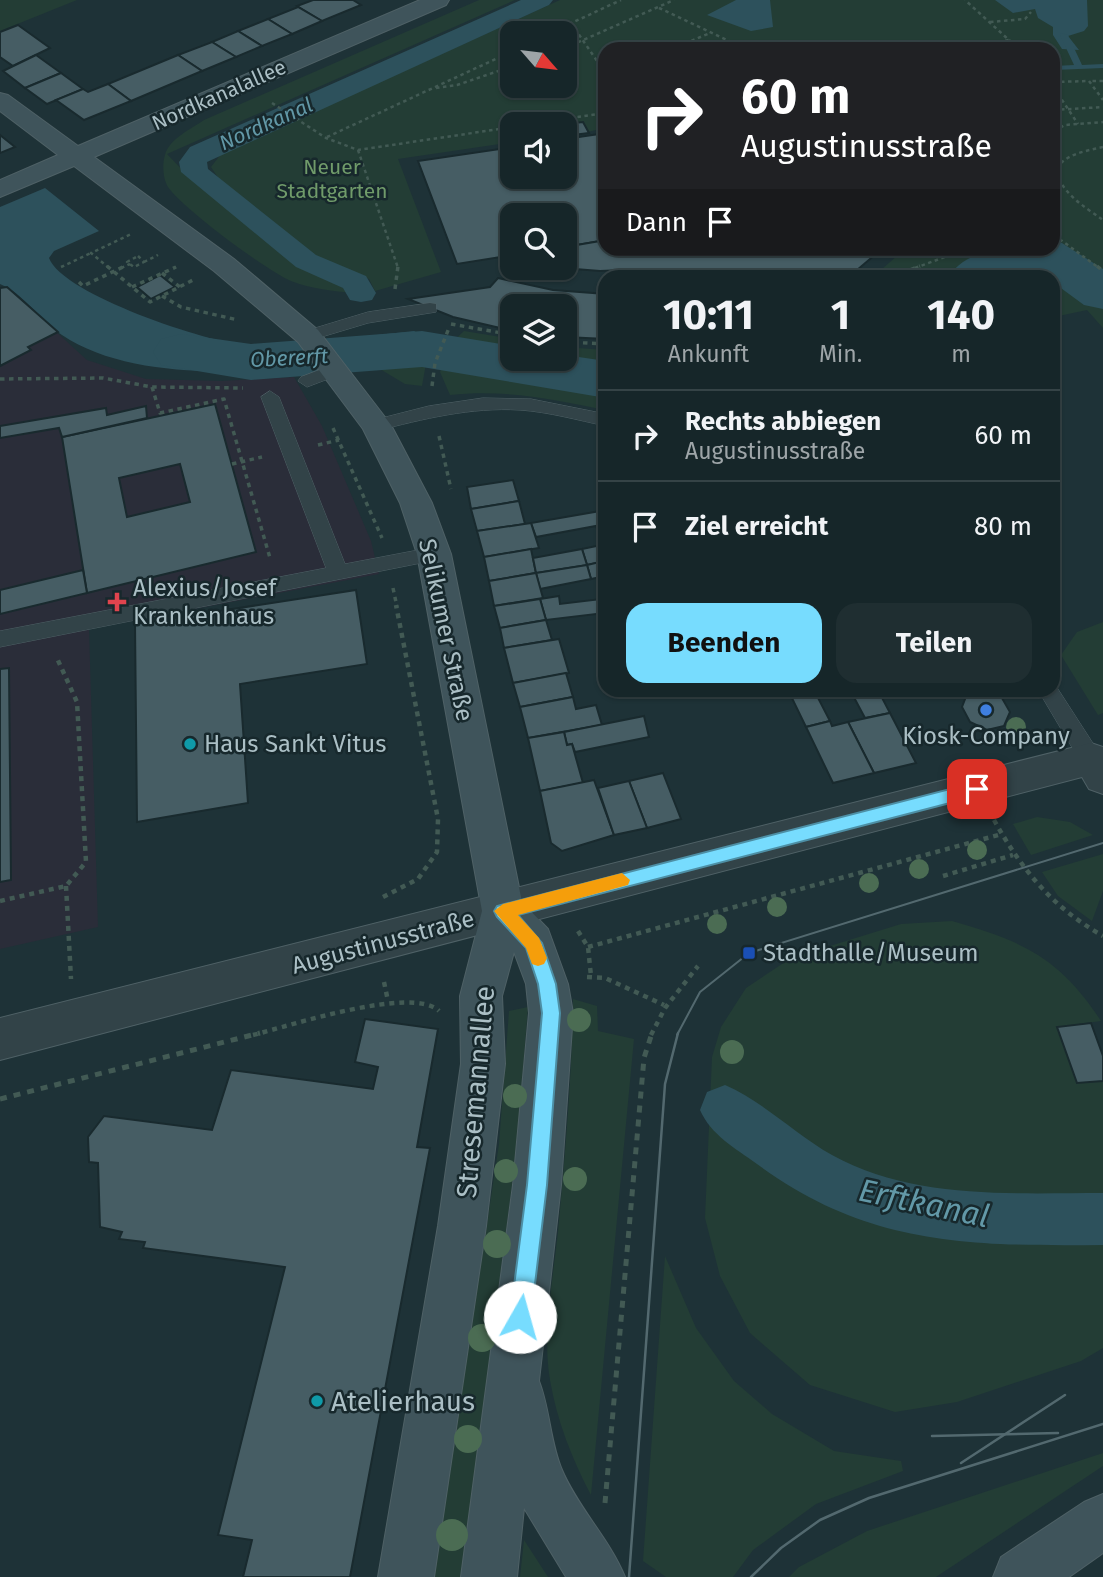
<!DOCTYPE html>
<html lang="de">
<meta charset="utf-8">
<style>
:root{--surface:#162629;--page:#1f2e31;--text:#f1f3f6;--muted:#9ea5a8;--line:#354346;--accent:#77dcfe}
body{margin:0;font-family:"Fira Sans",sans-serif;background:var(--page);color:var(--text);height:100vh;display:flex;flex-direction:column;font-size:26px;white-space:nowrap}
*{box-sizing:border-box;margin:0}
p{font-size:23px;color:var(--muted)}
.icon{flex:none;width:38px;height:38px;fill:none;stroke:currentColor;stroke-width:2;stroke-linecap:round;stroke-linejoin:round}
.map{position:relative;flex:1;overflow:hidden}
.details{position:absolute;left:598px;top:270px;width:462px;height:427px;display:flex;flex-direction:column;background:var(--surface);border-radius:21px;box-shadow:0 2px 5px #0004,0 0 0 2px var(--line)}
.details>*{flex:none}
.hud{position:absolute;left:598px;top:42px;width:462px;height:214px;border-radius:21px;box-shadow:0 2px 5px #0004,0 0 0 2px var(--line);background:#202124;color:#fff;overflow:hidden}
.needle{width:46px;rotate:118deg}
.tools{position:absolute;left:500px;top:21px;display:grid;gap:14px}
.tools a{display:grid;place-items:center;width:77px;height:77px;border-radius:14px;background:var(--surface);box-shadow:0 2px 5px #0004,0 0 0 2px var(--line);font-size:35px}
.pin{position:absolute;display:grid;place-items:center;width:60px;height:60px;color:#fff;margin:-30px;border-radius:14px;box-shadow:0 4px 10px #0006}
.me{position:absolute;width:77px;margin:-38px;rotate:7deg;stroke-linejoin:round;filter:drop-shadow(0 0 5px #0008)}
.turn{display:flex;align-items:center;gap:24px;height:147px;padding:0 28px;font-size:32px}
.turn .icon{width:91px;height:91px;stroke-width:2.5}
.turn b{display:block;font-size:49px;line-height:60px}
.then{display:flex;align-items:center;height:66px;padding:0 28px;background:#0003;gap:14px;font-size:26px}
.eta{display:flex;justify-content:space-evenly;align-items:center;height:119px;text-align:center}
.eta b{font-size:42px;font-weight:700;line-height:49px}
.action{display:flex;gap:14px;margin-top:auto;padding:14px 28px}
.action a{flex:1;height:80px;border-radius:21px;background:var(--accent);color:#111;font-size:28px;font-weight:700;line-height:80px;text-align:center}
.action a+a{background:var(--page);color:var(--text)}
ul{padding:0;list-style:none}
li{display:flex;align-items:center;gap:21px;height:91px;padding:0 28px;border-top:2px solid var(--line)}
li div{flex:1}
li b{display:block;font-size:26px}
li em{font-style:normal}
.map>svg:first-child{display:block}
</style>
<div class="map">
<svg width="1103" height="1577" viewBox="0 0 1103 1577">
<rect width="100%" height="100%" fill="#1e3237"/>
<polygon fill="#2a2d39" points="7,287 87,360 146,379 221,381 294,377 322,426 371,541 379,574 89,629 98,927 0,949 0,288"/>
<g fill="#233d35" fill-rule="evenodd">
<polygon points="0,0 77,0 0,31"/>
<path d="M479,0h36l-348,154 21,22 105,87 61,30c-20,-2 -43,-4 -63,-12 -24,-10 -109,-73 -123,-94 -5,-8 -6,-23 -3,-32 4,-16 26,-26 39,-35z"/>
<path d="M560,0h543v328l-16,-18 -33,7v-41h-180l31,-27 149,-1v-199h-448l-1,79 -40,9v-13h-52v18l-115,17 43,113 -66,19 -6,-12 -53,-22 -97,-78 -8,-12 10,-13zM513,33h52v53h-52z"/>
<polygon points="464,331 513,339 513,354 450,344"/>
<polygon points="565,347 605,350 605,371 530,359 565,359"/>
<polygon points="427,358 422,386 405,384 380,369"/>
<path d="M443,364l92,19 70,10v17c-52,-11 -101,-21 -155,-15l-10,-23z"/>
<polygon points="1103,622 1103,713 1098,715 1061,655 1077,632"/>
<polygon points="1037,817 1070,822 1093,835 1031,855 1013,824"/>
<polygon points="1103,854 1103,891 1092,921 1058,896 1042,872"/>
<path d="M952,921c71,20 108,37 149,100l-44,6 20,56 26,-2v267l-22,13 -124,41 -62,10 -85,-27 -60,-52 -30,-57 -15,-58 7,-161 9,-30 25,-39 45,-30 110,-34z"/>
<path d="M573,999l24,7 1,25 36,8 -43,456c-19,-36 -34,-74 -41,-115 -8,-47 3,-100 8,-148 7,-77 14,-154 15,-233z"/>
<polygon points="528,1007 517,1147 461,1577 434,1577 499,1144 509,1011"/>
<polygon points="665,1256 696,1328 734,1381 772,1414 834,1451 901,1461 903,1471 816,1504 753,1550 733,1577 666,1577 643,1561"/>
<polygon points="1103,1453 1103,1466 936,1577 789,1577 799,1567 867,1531"/>
<polygon points="524,1540 548,1577 520,1577"/>
</g>
<g fill="#2d515c">
<polygon points="736,0 770,0 773,27 751,31 707,15"/>
<polygon points="995,0 1087,0 1088,26 1084,31 1068,36 1079,50 1062,49 1053,35 1053,27 1038,18 1035,9 1013,13"/>
<path d="M45,188l54,43 -45,20 -5,7c14,37 159,84 198,88 7,1 15,-1 21,-1l21,22c-68,8 -168,8 -227,-32 -21,-14 -39,-42 -62,-51v-77z"/>
<polygon points="1009,248 1018,249 1044,269 1008,276 941,276"/>
<polygon points="414,331 433,342 427,358 380,369 363,350 363,344 377,335"/>
<polygon points="450,344 513,354 513,359 605,371 605,393 535,383 443,364"/>
</g>
<g fill="none" stroke-linecap="round" stroke-linejoin="round">
<g fill="#2d515c" fill-rule="evenodd">
<polygon points="1061,33 1068,35 1082,65 1103,64 1103,68 1054,70 1054,66 1074,65 1060,35"/>
<polygon points="1035,248 1044,248 1045,250 1041,253"/>
</g>
<g fill="#2d515c" fill-rule="evenodd">
<polygon points="521,0 553,0 549,5 207,162 208,169 316,255 366,276 376,293 372,300 361,302 350,300 343,288 296,267 181,172 179,162 190,147"/>
<path d="M725,1085c39,17 70,49 107,70 81,45 181,38 271,38v52c-132,1 -235,1 -346,-81 -22,-16 -46,-29 -57,-54l7,-18z"/>
</g>
<g fill="#2d515c" fill-rule="evenodd">
<path d="M1054,238l49,31v40l-19,-4 -30,-22v-7h-9l-9,-6 -16,6h-71c22,-32 70,-28 105,-28z"/>
<polygon points="422,331 513,346 513,359 565,359 565,355 606,361 606,398 422,367 251,380 161,365 153,352 161,339 181,334 251,344"/>
</g>
</g>
<g fill="#465d64" stroke="#192a2e" stroke-width="2" fill-rule="evenodd">
<polygon points="313,0 353,0 361,5 322,21 297,6"/>
<polygon points="298,7 322,21 292,34 268,19"/>
<polygon points="268,19 292,34 262,46 238,31"/>
<polygon points="18,25 50,48 13,66 0,57 0,32"/>
<polygon points="238,31 262,46 236,57 212,42"/>
<polygon points="212,42 236,57 202,71 178,55"/>
<polygon points="36,55 61,73 25,88 3,71"/>
<polygon points="178,55 202,71 131,101 108,84"/>
<polygon points="61,73 83,89 47,104 25,88"/>
<polygon points="108,84 131,101 84,120 56,100 83,89 88,92"/>
<polygon points="583,122 589,133 565,136 565,124"/>
<polygon points="606,133 606,240 565,247 565,215 513,215 513,255 457,264 418,161 513,147 513,177 565,177 565,139"/>
<polygon points="0,135 15,147 0,153"/>
<polygon points="606,240 606,248 883,248 850,276 650,276 647,269 600,271 562,268 565,268 565,247"/>
<polygon points="160,275 175,287 151,299 137,287"/>
<polygon points="498,278 553,290 606,294 606,339 565,337 565,306 513,306 513,331 453,317 408,299 490,287"/>
<polygon points="7,287 58,332 28,347 31,350 0,366 0,288"/>
<path d="M215,404l41,148 -169,41 -25,-156zM180,464l10,38 -63,15 -8,-39z"/>
<polygon points="146,406 147,418 62,437 59,428 0,438 0,426 106,408 107,415"/>
<polygon points="513,480 519,501 471,509 467,487"/>
<polygon points="519,501 525,524 477,531 471,509"/>
<polygon points="606,510 606,534 599,535 596,526 536,537 531,523"/>
<polygon points="531,523 539,548 484,557 477,531"/>
<polygon points="606,544 606,561 587,565 582,549"/>
<polygon points="531,549 536,573 489,581 484,557"/>
<polygon points="582,549 587,565 536,573 533,558"/>
<polygon points="604,561 606,576 591,579 587,565"/>
<polygon points="587,565 591,579 540,589 536,573"/>
<polygon points="83,570 87,593 0,614 0,590"/>
<polygon points="536,573 543,598 494,606 489,581"/>
<polygon points="356,590 367,664 240,684 248,803 137,822 135,624"/>
<polygon points="559,596 560,604 601,599 605,613 546,620 540,599"/>
<polygon points="540,599 546,620 500,628 494,606"/>
<polygon points="546,620 552,640 504,648 500,628"/>
<polygon points="559,639 569,673 513,683 504,648"/>
<polygon points="9,668 11,880 0,882 0,669"/>
<polygon points="566,673 573,697 520,707 513,683"/>
<polygon points="788,690 814,690 830,721 806,727"/>
<polygon points="850,690 878,690 890,713 865,718"/>
<polygon points="983,690 1002,698 1010,712 1004,726 987,730 970,722 962,707 967,694"/>
<polygon points="573,697 576,709 596,705 602,725 528,738 520,707"/>
<polygon points="890,713 916,763 874,773 848,722"/>
<polygon points="644,716 649,737 575,752 572,744 567,745 564,732"/>
<polygon points="830,721 832,726 848,722 874,773 833,783 806,727"/>
<polygon points="564,732 567,745 572,744 583,783 540,791 528,738"/>
<polygon points="663,773 681,819 647,828 629,781"/>
<polygon points="594,780 614,835 562,851 551,843 540,791"/>
<polygon points="629,781 647,828 614,835 598,788"/>
<polygon points="365,1019 438,1029 417,1147 430,1148 350,1577 243,1577 252,1540 218,1535 285,1267 143,1248 145,1242 119,1239 122,1232 100,1227 98,1163 89,1162 88,1137 104,1116 212,1130 231,1070 373,1089 378,1067 355,1062"/>
<polygon points="1091,1023 1103,1056 1103,1081 1077,1083 1057,1027"/>
</g>
<g fill="none" stroke-linecap="round" stroke-linejoin="round">
<defs>
<g id="lane">
<polygon points="430,303 436,304 436,312 368,323 308,341 299,336 302,332 368,312"/>
<polygon points="335,364 341,366 344,370 341,374 307,387 298,381 301,377"/>
<polygon points="270,391 279,397 345,564 434,547 441,549 444,554 441,559 0,647 0,631 326,568 261,397"/>
<path d="M483,398l48,1 75,15v12c-29,-6 -57,-14 -86,-16 -49,-3 -97,9 -144,21l-9,-6 3,-4 59,-15z"/>
<polygon points="1054,683 1096,748 1103,747 1103,765 1091,768 1083,766 1038,690 1054,690"/>
</g>
<polygon id="street" points="1091,743 1103,747 1103,794 1089,789 1082,777 0,1060 0,1018"/>
<g id="secondary">
<path d="M420,0h29l-3,5 -352,152 140,102 84,71 73,95 41,78 19,51 71,348 26,27 20,55 5,29 -12,172 -22,196c11,28 11,61 23,89 16,38 47,68 63,107h-59l-42,-69 -7,69h-56l52,-392 16,-172 -3,-29 -12,-32 -12,44 3,68 -19,162 -52,351h-56l60,-351 23,-162 -1,-68 22,-85 -65,-357 -17,-51 -37,-74 -65,-87 -84,-71 -140,-105 -74,31v-17l58,-25 -58,-44v-18l8,2 70,51z"/>
<polygon points="1103,1494 1103,1553 1069,1577 993,1577 1001,1557 1084,1502"/>
</g>
</defs>
<use href="#lane" stroke="#4f6166" stroke-width="1"/>
<use href="#street" stroke="#4f6166" stroke-width="2"/>
<use href="#secondary" stroke="#4f6166" stroke-width="2"/>
<g stroke="#425a54" stroke-width="2.5" stroke-dasharray="3.5 3.5" stroke-linecap="butt">
<polyline points="659,8 746,49"/>
<polyline points="990,22 1025,19 1031,12"/>
<polyline points="571,23 606,74"/>
<polyline points="550,33 621,0"/>
<polyline points="1009,40 1020,49"/>
<polyline points="565,48 674,0"/>
<polyline points="672,49 710,33"/>
<polyline points="957,49 1009,40 965,0"/>
<polyline points="1103,81 1089,81 1103,100"/>
<polyline points="1054,82 1089,81"/>
<polyline points="436,88 457,85 513,66"/>
<polyline points="1054,88 1078,124"/>
<polyline points="272,103 326,138 358,150 513,127"/>
<polyline points="1054,110 1103,107"/>
<polyline points="529,124 606,113"/>
<polyline points="1054,131 1065,125 1103,122"/>
<polyline points="327,137 513,51"/>
<path d="M1103,147c-17,4 -34,6 -46,20 0,24 28,40 46,53"/>
<polyline points="358,150 398,268"/>
<polyline points="1054,235 1099,268"/>
<polygon points="138,256 144,262 134,267 127,262"/>
<polyline points="144,262 158,255"/>
<polyline points="61,267 91,253"/>
<polyline points="109,268 91,253 131,234"/>
<polyline points="121,268 130,264"/>
<polyline points="174,268 176,267"/>
<polyline points="915,268 969,248"/>
</g>
<g stroke="#425a54" stroke-width="3.5" stroke-dasharray="4.5 4.5" stroke-linecap="butt">
<polyline points="107,266 150,302 193,280"/>
<polyline points="1097,266 1103,271"/>
<polyline points="162,273 180,287"/>
<polyline points="894,276 920,266"/>
<polyline points="79,282 83,286 125,266"/>
<polyline points="132,287 176,267"/>
<polyline points="395,289 398,266"/>
<polyline points="162,296 181,307 238,320"/>
<polyline points="451,324 513,335"/>
<polyline points="565,342 606,344"/>
<polyline points="0,379 103,378 152,387 243,388"/>
<polyline points="432,386 435,363 449,328"/>
<polyline points="152,387 160,413 224,399 270,558"/>
<polyline points="333,428 382,538"/>
<polyline points="439,436 451,489"/>
<polyline points="318,445 339,440"/>
<polyline points="232,464 262,457"/>
<polyline points="393,588 397,607"/>
</g>
<g stroke="#425a54" stroke-width="4.5" stroke-dasharray="5 5" stroke-linecap="butt">
<path d="M994,820c28,50 58,87 109,116"/>
<polyline points="943,876 1013,855"/>
<polyline points="66,886 71,979"/>
<polyline points="383,897 418,879 437,852 438,819 396,605"/>
<polyline points="0,901 66,886 86,862 77,702 56,656"/>
<polyline points="578,931 588,947 591,976"/>
<polyline points="588,947 1002,834"/>
<polyline points="587,977 605,978 664,1005"/>
<polyline points="384,982 388,1001"/>
<path d="M253,1035c36,-9 160,-50 186,-24"/>
<polyline points="651,1035 665,1008 698,966"/>
</g>
<g stroke="#425a54" stroke-width="5" stroke-dasharray="7 7" stroke-linecap="butt">
<polyline points="0,1099 260,1033"/>
<polyline points="605,1503 644,1058 652,1033"/>
</g>
<use href="#lane" fill="#324348" fill-rule="evenodd"/>
<use href="#street" fill="#324348" fill-rule="evenodd"/>
<use href="#secondary" fill="#3f545b" fill-rule="evenodd"/>
<polyline stroke="#53696f" stroke-width="2" points="677,1035 700,992 749,953 1103,843"/>
<g stroke="#53696f" stroke-width="2.5">
<polyline points="932,1436 1058,1433"/>
<polyline points="961,1463 1065,1395"/>
<polyline points="629,1577 665,1084 678,1033"/>
<polyline points="751,1577 781,1548 820,1520 869,1498 1103,1424"/>
</g>
</g>
<g fill="#4b6c53">
<circle cx="1016" cy="727" r="10"/>
<circle cx="977" cy="850" r="10"/>
<circle cx="919" cy="869" r="10"/>
<circle cx="869" cy="883" r="10"/>
<circle cx="777" cy="907" r="10"/>
<circle cx="717" cy="924" r="10"/>
<circle cx="579" cy="1020" r="12"/>
<circle cx="732" cy="1052" r="12"/>
<circle cx="515" cy="1096" r="12"/>
<circle cx="506" cy="1171" r="12"/>
<circle cx="575" cy="1179" r="12"/>
<circle cx="497" cy="1244" r="14"/>
<circle cx="482" cy="1338" r="14"/>
<circle cx="468" cy="1439" r="14"/>
<circle cx="452" cy="1535" r="16"/>
</g>
<polygon fill="#77dcfe" stroke="#4d8fa5" stroke-width="2" points="977,782 985,789 977,796 518,915 542,943 556,984 560,1013 547,1185 531,1317 528,1324 520,1327 513,1324 510,1317 527,1185 542,1013 538,984 526,948 497,917 494,911 497,906"/>
<polygon fill="#f59e0b" points="622,873 630,880 628,885 518,915 539,938 547,958 544,964 538,966 532,964 526,948 494,911 503,904"/>
<path fill="#e0444e" stroke="#17282c" stroke-width="2.5" d="M113.5 591.5h7v7h7v7h-7v7h-7v-7h-7v-7h7z"/>
<circle fill="#3f7fe0" stroke="#17282c" stroke-width="2.5" cx="986" cy="710" r="7"/>
<g fill="#0f9aa8" stroke="#17282c" stroke-width="2.5">
<circle cx="190" cy="744" r="7"/>
<circle cx="317" cy="1401" r="7"/>
</g>
<rect fill="#1a4fb4" stroke="#17282c" stroke-width="2.5" x="742" y="946" width="14" height="14" rx="3.5"/>
<g text-anchor="middle" stroke-width="5" stroke-linejoin="round" paint-order="stroke">
<g font-size="21" fill="#abbfc5" stroke="#17282c">
<text transform="translate(219 95) rotate(-24)" y="7">Nordkanalallee</text>
</g>
<g font-size="21" font-style="italic" fill="#6298a7" stroke="#17282c">
<text transform="translate(266 124) rotate(-24)" y="7">Nordkanal</text>
<text transform="translate(289 358) rotate(-3)" y="7">Obererft</text>
</g>
<g font-size="21" fill="#709b6a" stroke="#17282c">
<text x="332" y="174">Neuer<tspan x="332" dy="24">Stadtgarten</tspan></text>
</g>
<g font-size="24" fill="#abbfc5" stroke="#17282c" text-anchor="start">
<text x="133" y="596">Alexius/Josef<tspan x="133" dy="28">Krankenhaus</tspan></text>
<text x="986" y="744" text-anchor="middle">Kiosk-Company</text>
<text x="204" y="752">Haus Sankt Vitus</text>
<text x="763" y="961">Stadthalle/Museum</text>
</g>
<g font-size="24" fill="#abbfc5" stroke="#17282c">
<text transform="translate(446 630) rotate(78)" y="8">Selikumer Straße</text>
<text transform="translate(383 942) rotate(-15)" y="8">Augustinusstraße</text>
</g>
<g font-size="28" fill="#abbfc5" stroke="#17282c">
<text transform="translate(475 1092) rotate(-85)" y="10">Stresemannallee</text>
</g>
<g font-size="28" fill="#abbfc5" stroke="#17282c" text-anchor="start">
<text x="331" y="1411">Atelierhaus</text>
</g>
<g font-size="32" font-style="italic" fill="#6298a7" stroke="#17282c">
<text transform="translate(924 1203) rotate(12)" y="11">Erftkanal</text>
</g>
</g>
</svg>
<div class="tools">
<a><svg class="needle" viewBox="-14 -14 28 28"><path d="M0-13l5 13h-10z" fill="#e53935"/><path d="M0 13l5-13h-10z" fill="#9ea5a8"/></svg></a>
<a><svg class="icon" aria-label="sound" viewBox="0 0 24 24"><path d="M4 9h4l5-4v14l-5-4H4zM17 9q2 3 0 6"/></svg></a>
<a><svg class="icon" aria-label="search" viewBox="0 0 24 24"><circle cx="10" cy="10" r="6"/><path d="M15 15l6 6"/></svg></a>
<a><svg class="icon" aria-label="layers" viewBox="0 0 24 24"><path d="M12 4l9 5-9 5-9-5zM3 14l9 5 9-5"/></svg></a>
</div>
<div class="pin" style="left:977px;top:789px;background:#d93025"><svg class="icon" aria-label="arrive" viewBox="0 0 24 24"><path d="M6 21V4h12l-3 4 3 4H6"/></svg></div>
<svg class="me" style="left:520px;top:1317px" viewBox="-20 -20 40 40"><circle r="19" fill="#fff"/><path d="M0-13L10 11 0 6-10 11z" fill="#77dcfe"/></svg>
<div class="hud">
<div class="turn"><svg class="icon" aria-label="right" viewBox="0 0 24 24"><path d="M7 20v-9h11M14 6l5 5-5 5"/></svg><div><b>60 m</b>Augustinusstraße</div></div>
<div class="then">Dann<svg class="icon" aria-label="arrive" viewBox="0 0 24 24"><path d="M6 21V4h12l-3 4 3 4H6"/></svg></div>
</div>
<section class="details">
<div class="eta">
<div><b>10:11</b><p>Ankunft</p></div>
<div><b>1</b><p>Min.</p></div>
<div><b>140</b><p>m</p></div>
</div>
<ul>
<li><svg class="icon" aria-label="right" viewBox="0 0 24 24"><path d="M7 20v-9h11M14 6l5 5-5 5"/></svg><div><b>Rechts abbiegen</b><p>Augustinusstraße</p></div><em>60 m</em></li>
<li><svg class="icon" aria-label="arrive" viewBox="0 0 24 24"><path d="M6 21V4h12l-3 4 3 4H6"/></svg><div><b>Ziel erreicht</b></div><em>80 m</em></li>
</ul>
<div class="action"><a>Beenden</a><a>Teilen</a></div>
</section>
</div>
